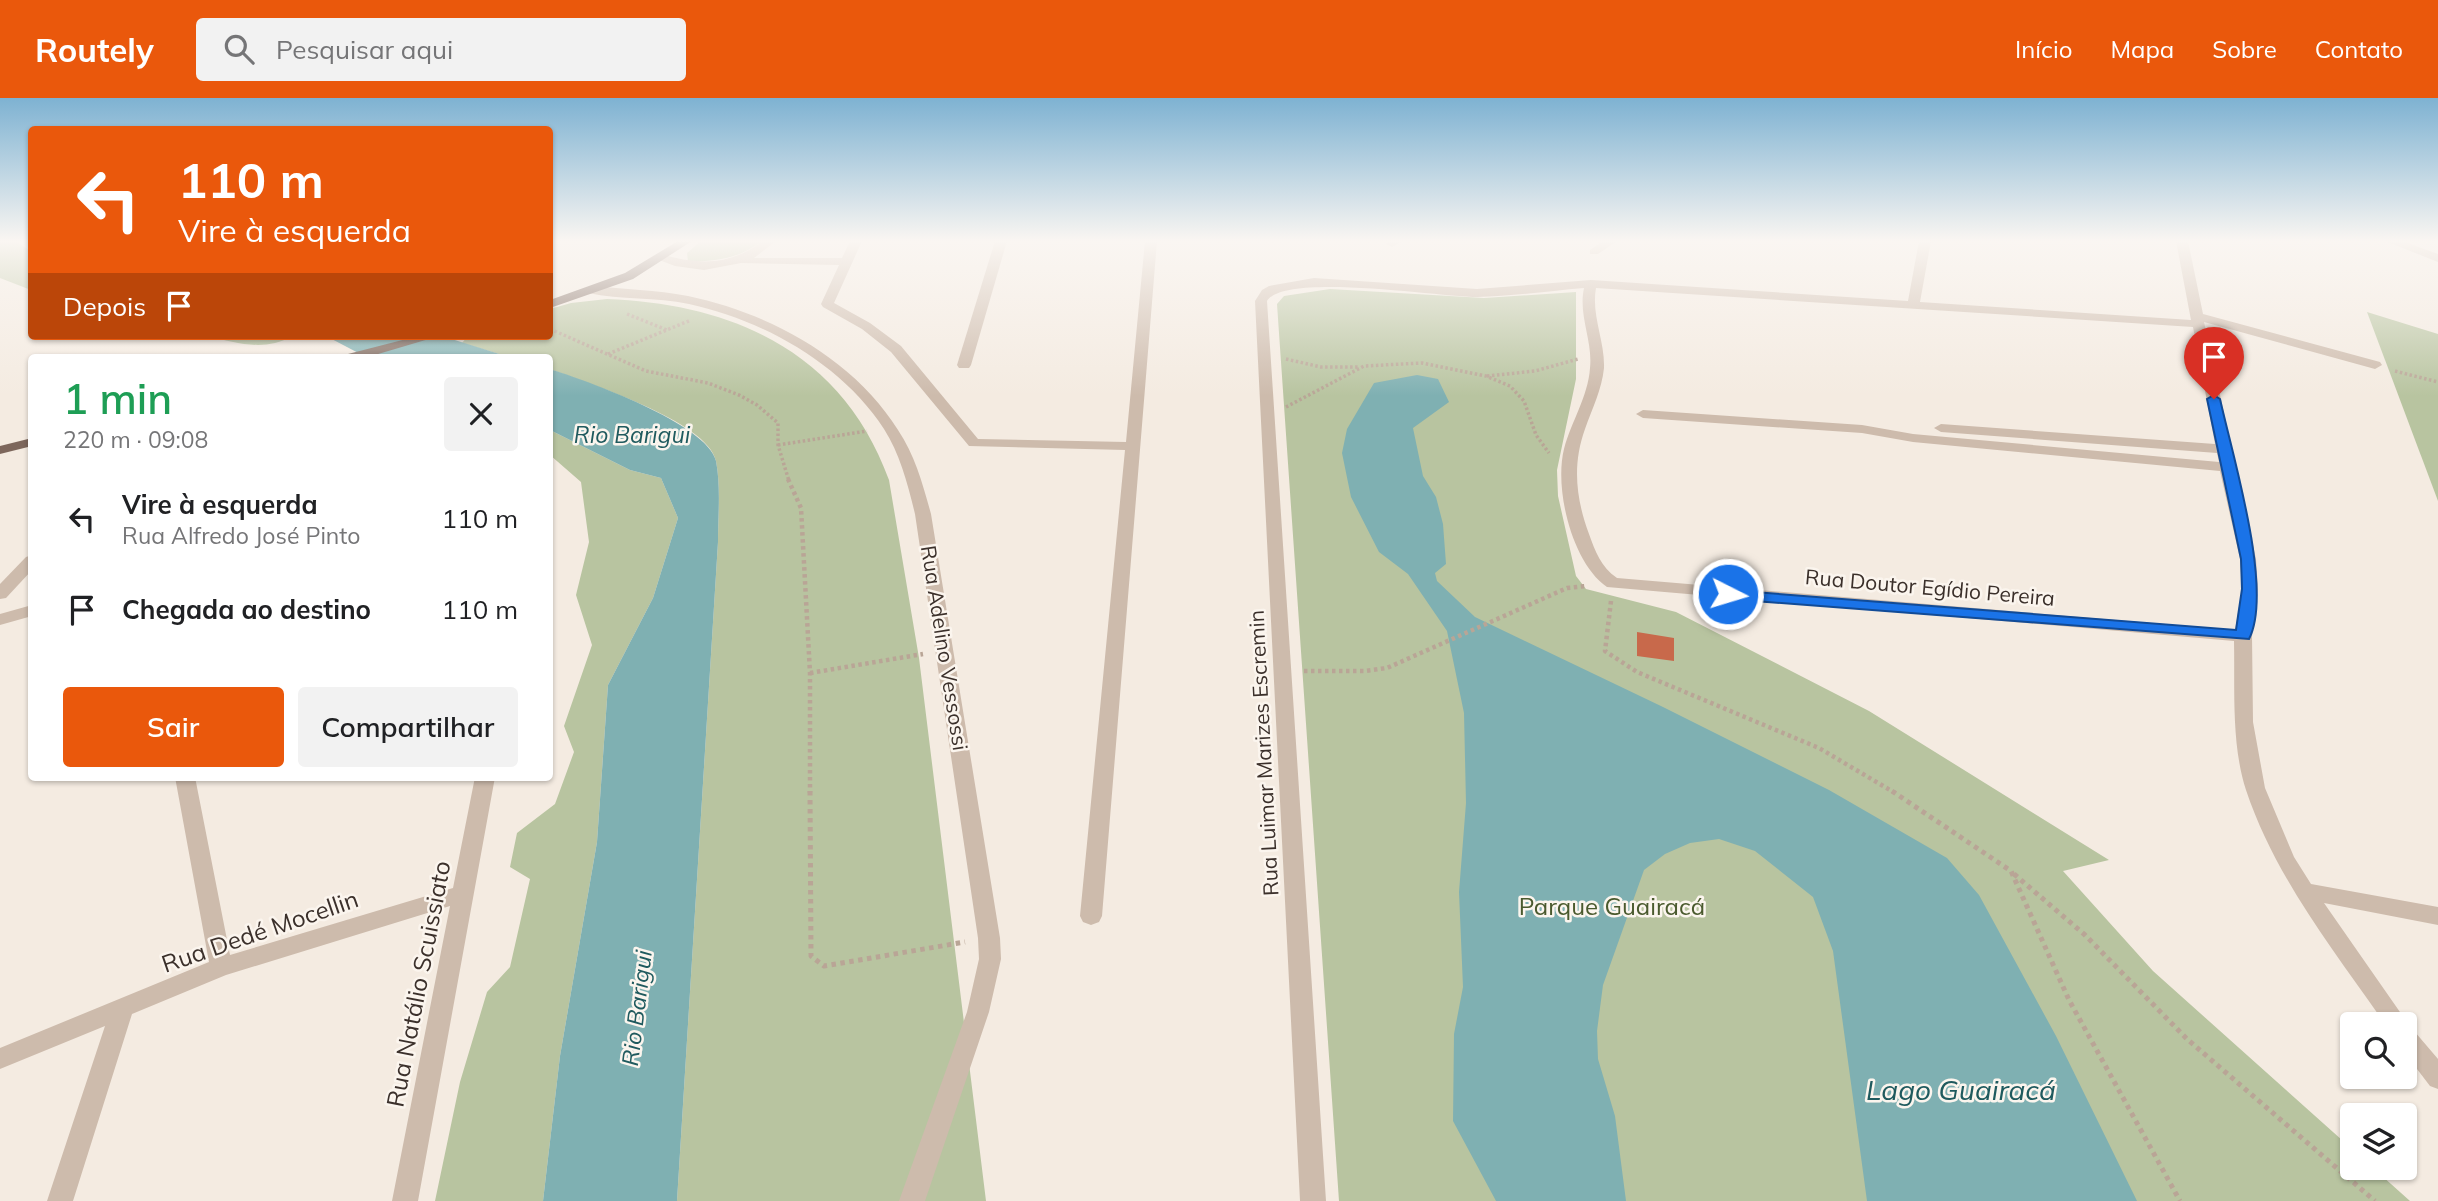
<!DOCTYPE html>
<html lang="pt">
<meta charset="utf-8">
<style>
:root{--surface:#fff;--page:#f2f2f2;--text:#202124;--muted:#757577;--accent:#ea580c}
body{margin:0;font-family:Mulish,sans-serif;background:var(--page);color:var(--text);height:100vh;display:flex;flex-direction:column;font-size:26px;white-space:nowrap}
*{box-sizing:border-box;margin:0}
p{font-size:23px;color:var(--muted)}
.icon{flex:none;width:38px;height:38px;fill:none;stroke:currentColor;stroke-width:2;stroke-linecap:round;stroke-linejoin:round}
.map{position:relative;flex:1;overflow:hidden}
.details{position:absolute;left:28px;top:256px;width:525px;height:427px;display:flex;flex-direction:column;background:var(--surface);border-radius:7px;box-shadow:0 2px 5px #0004}
.details>*{flex:none}
.hud{position:absolute;left:28px;top:28px;width:525px;height:214px;border-radius:7px;box-shadow:0 2px 5px #0004;background:#ea580c;color:#fff;overflow:hidden}
.buttons{position:absolute;left:2340px;top:914px;display:grid;gap:14px}
.buttons a{display:grid;place-items:center;width:77px;height:77px;border-radius:7px;background:var(--surface);box-shadow:0 2px 5px #0004;font-size:35px}
.pin{position:absolute;display:grid;place-items:center;width:60px;height:60px;color:#fff;margin:-72px -30px;border-radius:50% 50% 50% 0;rotate:-45deg;box-shadow:0 0 7px #0007}
.pin .icon{rotate:45deg}
.me{position:absolute;width:77px;margin:-38px;rotate:95deg;stroke-linejoin:round;filter:drop-shadow(0 0 5px #0008)}
.turn{display:flex;align-items:center;gap:24px;height:147px;padding:0 35px;font-size:32px}
.turn .icon{width:91px;height:91px;stroke-width:2.5}
.turn b{display:block;font-size:49px;line-height:60px}
.then{display:flex;align-items:center;height:66px;padding:0 35px;background:#0003;gap:14px;font-size:26px}
.round{display:grid;place-items:center;flex:none;width:74px;height:74px;border-radius:7px;background:var(--page)}
.overview{display:flex;align-items:center;justify-content:space-between;height:119px;padding:0 35px}
h1{font-size:42px;font-weight:600;line-height:52px;color:#1e9e55}
.button{display:flex;gap:14px;margin-top:auto;padding:14px 35px}
.button a{flex:1;height:80px;border-radius:7px;background:var(--accent);color:#fff;font-size:28px;font-weight:600;line-height:80px;text-align:center}
.button a+a{background:var(--page);color:var(--text)}
ul{padding:0;list-style:none}
li{display:flex;align-items:center;gap:21px;height:91px;padding:0 35px}
li div{flex:1}
li b{display:block;font-size:26px}
li em{font-style:normal}
header{display:flex;align-items:center;gap:42px;box-sizing:border-box;height:98px;padding:0 35px;background:var(--accent);color:#fff}
header strong{font-size:33px}
nav{display:flex;gap:38px;margin-inline-start:auto;font-size:24px}
.search{width:490px;height:63px;background:var(--page);display:flex;align-items:center;gap:18px;box-sizing:border-box;padding:0 24px;border-radius:7px;color:var(--muted);font-size:26px}
.map>svg:first-child{display:block}
</style>
<header>
<strong>Routely</strong>
<div class="search"><svg class="icon" aria-label="search" viewBox="0 0 24 24"><circle cx="10" cy="10" r="6"/><path d="M15 15l6 6"/></svg>Pesquisar aqui</div>
<nav><a>Início</a><a>Mapa</a><a>Sobre</a><a>Contato</a></nav>
</header>
<div class="map">
<svg width="2438" height="1103" viewBox="0 0 2438 1103">
<rect width="100%" height="100%" fill="#f4ebe1"/>
<g fill="#b8c4a0">
<polygon points="0,143 15,143 31,153 31,192 0,180"/>
<path d="M701,143h61c-23,18 -46,20 -74,21l-1,-9z"/>
<polygon points="1330,191 1484,200 1576,194 1576,281 1557,372 1558,398 1576,478 1586,491 1676,514 1869,613 2109,762 2063,773 2153,873 2352,1051 2352,1069 2372,1069 2410,1103 1339,1103 1277,206 1284,198"/>
<path d="M607,201c128,5 236,54 282,181l30,178 67,543h-309l41,-659c0,-25 3,-55 -2,-81 -8,-40 -130,-78 -166,-92v-12h-41l-47,-14 6,-7h82v-27l21,-6z"/>
<polygon points="2367,214 2438,236 2438,403"/>
<path d="M208,238h84c-27,16 -56,7 -84,0z"/>
<polygon points="550,332 630,372 661,380 678,420 653,500 608,587 597,744 560,958 543,1103 435,1103 460,984 487,894 510,869 530,781 510,769 517,735 555,706 574,654 564,628 592,547 576,497 589,444 581,384 550,357"/>
</g>
<g fill="#7fb0b2">
<polygon points="326,238 442,238 509,259 366,259"/>
<path d="M550,271c35,11 158,55 166,92 5,26 2,56 2,81l-41,659h-134l17,-145 37,-214 11,-157 45,-87 25,-80 -17,-40 -31,-8 -80,-40z"/>
<polygon points="1417,277 1438,281 1449,304 1413,330 1423,378 1436,399 1443,426 1446,466 1435,475 1437,483 1475,519 1663,609 1829,692 1947,760 1979,797 2056,938 2137,1103 1867,1103 1833,853 1813,799 1755,753 1719,741 1690,745 1665,756 1644,772 1603,887 1597,933 1598,961 1615,1018 1626,1103 1496,1103 1453,1023 1454,936 1463,889 1459,794 1466,705 1464,615 1447,533 1408,476 1379,454 1351,399 1342,355 1347,331 1374,285"/>
</g>
<polygon fill="#c8694b" points="1637,534 1674,540 1674,563 1637,558"/>
<g fill="none" stroke-linecap="round" stroke-linejoin="round">
<g stroke="#b9a596" stroke-width="3.5" stroke-dasharray="2.5 2.5" stroke-linecap="butt">
<polyline points="627,216 667,232"/>
<polyline points="550,231 646,273 708,285 739,297 757,307 778,325 778,347 789,383"/>
<polyline points="608,256 691,222"/>
<polyline points="1286,261 1321,269 1360,269"/>
<polyline points="2395,273 2438,284"/>
<polyline points="1487,278 1535,273 1578,261"/>
<polyline points="1286,309 1364,268 1422,265 1486,278 1510,288 1524,303 1536,337 1549,355"/>
<polyline points="778,347 867,333"/>
</g>
<g stroke="#b9a596" stroke-width="4.5" stroke-dasharray="3.5 3.5" stroke-linecap="butt">
<polyline points="788,381 801,410 810,575 810,695"/>
<polyline points="1611,503 1605,553 1637,574 1819,650 1895,695"/>
<polyline points="1304,573 1365,573 1387,570 1567,490 1586,488"/>
<polyline points="810,575 923,556"/>
</g>
<g stroke="#b9a596" stroke-width="5" stroke-dasharray="4.5 4.5" stroke-linecap="butt">
<polyline points="810,693 811,858 824,868 965,844"/>
<polyline points="1892,693 2011,773 2069,902 2180,1103"/>
<polyline points="2014,776 2085,837 2187,941 2375,1103"/>
</g>
<g fill="#cdbbac" fill-rule="evenodd">
<path d="M763,143h13l-22,17h88l8,-17h12l-28,62 36,20 31,23 77,93 148,3 19,-201h12l-55,675 -3,6 -8,3 -8,-3 -3,-6 45,-466 -156,-4 -78,-94 -29,-23 -39,-22 -2,-3 18,-39 -98,-2 -37,7 -29,-4 -21,-8 6,-4c39,11 70,12 103,-13z"/>
<polygon points="995,143 1007,143 971,267 969,270 959,270 957,267"/>
<polygon points="1402,143 1392,149 1386,146 1388,143"/>
<polygon points="1603,143 1617,143 1598,156 1590,156 1590,152"/>
<path d="M1919,143h12l-11,61 271,18 -15,-79h12l15,73 177,48 2,3 -7,4 -171,-47 52,237 2,30 -6,47 1,86 12,66 29,69 17,27 127,23v18l-114,-22 85,122 29,34v30l-8,-3 -26,-34v-28h-19c-52,-75 -110,-147 -139,-234 -15,-46 -11,-102 -12,-149l-627,-54c-35,-24 -53,-98 -43,-138 7,-27 24,-52 26,-81 3,-27 -12,-53 -6,-80 -35,3 -71,8 -107,9 -37,0 -192,-25 -210,4l59,900h-26l-45,-900 7,-11 7,-4 45,-8 163,11 114,-9 317,21zM1596,190l597,39 22,117 -274,-20 -7,4 7,4 276,21 2,9 -306,-28 -51,-9 -219,-15 -7,4 7,4 219,15 51,9 307,29 20,88 2,30 -7,41 -618,-52c-16,-11 -22,-27 -28,-44 -13,-35 -17,-69 -4,-105 7,-20 17,-40 19,-61 1,-27 -13,-53 -8,-80z"/>
<polygon points="2385,143 2402,143 2438,156 2438,164"/>
<path d="M592,188c32,3 64,4 96,10 81,17 165,62 210,134 17,25 25,55 33,84l69,424 1,21 -12,53 -64,189h-26l68,-189 12,-53 -1,-21 -63,-424c-7,-29 -15,-60 -31,-85 -42,-65 -121,-109 -195,-125 -33,-7 -68,-4 -101,-11v-6z"/>
<polygon points="32,457 32,472 6,500 0,501 0,486 26,459"/>
<polygon points="32,507 32,518 0,527 0,516"/>
<polygon points="175,679 195,679 230,857 453,790 475,679 495,679 418,1103 392,1103 450,808 226,877 132,916 73,1103 47,1103 105,928 0,971 0,950 209,864"/>
</g>
<g fill="#7d675c" fill-rule="evenodd">
<polygon points="678,143 692,143 633,181 550,210 550,202 625,175"/>
<polygon points="418,238 439,238 368,259 346,259 348,256"/>
<polygon points="32,340 32,348 0,356 0,348"/>
</g>
</g>
<linearGradient id="sky" x2="0" y2="1"><stop stop-color="#7eb2d2"/><stop offset="0.48" stop-color="#faf6f2"/><stop offset="1" stop-color="#faf6f2" stop-opacity="0"/></linearGradient>
<rect width="2438" height="298" fill="url(#sky)"/>
<path fill="#1a73e8" stroke="#114b97" stroke-width="2" d="M2214,297l6,4c12,55 54,191 29,240l-521,-40 -7,-5 7,-4 508,40 6,-41 -1,-30 -34,-160z"/>
<g text-anchor="middle" stroke-width="5" stroke-linejoin="round" paint-order="stroke">
<g font-size="21" fill="#3b302b" stroke="#fbf5ee">
<text transform="translate(1930 490) rotate(5)" y="7">Rua Doutor Egídio Pereira</text>
<text transform="translate(944 550) rotate(81)" y="7">Rua Adelino Vessossi</text>
<text transform="translate(1264 655) rotate(-93)" y="7">Rua Luimar Marizes Escremin</text>
</g>
<g font-size="23" font-style="italic" fill="#1f5a5e" stroke="#fbf5ee">
<text x="632" y="345">Rio Barigui</text>
<text transform="translate(637 910) rotate(-83)" y="8">Rio Barigui</text>
</g>
<g font-size="24" fill="#4a5a2e" stroke="#fbf5ee">
<text x="1612" y="817">Parque Guairacá</text>
</g>
<g font-size="24" fill="#3b302b" stroke="#fbf5ee">
<text transform="translate(260 834) rotate(-19)" y="8">Rua Dedé Mocellin</text>
<text transform="translate(419 886) rotate(-79)" y="8">Rua Natálio Scuissiato</text>
</g>
<g font-size="28" font-style="italic" fill="#1f5a5e" stroke="#fbf5ee">
<text x="1961" y="1002">Lago Guairacá</text>
</g>
</g>
</svg>
<div class="buttons">
<a><svg class="icon" aria-label="search" viewBox="0 0 24 24"><circle cx="10" cy="10" r="6"/><path d="M15 15l6 6"/></svg></a>
<a><svg class="icon" aria-label="layers" viewBox="0 0 24 24"><path d="M12 4l9 5-9 5-9-5zM3 14l9 5 9-5"/></svg></a>
</div>
<div class="pin" style="left:2214px;top:301px;background:#d93025"><svg class="icon" aria-label="arrive" viewBox="0 0 24 24"><path d="M6 21V4h12l-3 4 3 4H6"/></svg></div>
<svg class="me" style="left:1728px;top:496px" viewBox="-20 -20 40 40"><circle r="17" fill="#1a73e8" stroke="#fff" stroke-width="3"/><path d="M0-11L8 9 0 5-8 9z" fill="#fff"/></svg>
<div class="hud">
<div class="turn"><svg class="icon" aria-label="left" viewBox="0 0 24 24"><path d="M17 20v-9H6M10 6l-5 5 5 5"/></svg><div><b>110 m</b>Vire à esquerda</div></div>
<div class="then">Depois<svg class="icon" aria-label="arrive" viewBox="0 0 24 24"><path d="M6 21V4h12l-3 4 3 4H6"/></svg></div>
</div>
<section class="details">
<div class="overview"><div><h1>1 min</h1><p>220 m · 09:08</p></div><a class="round"><svg class="icon" aria-label="close" viewBox="0 0 24 24"><path d="M6 6l12 12M18 6L6 18"/></svg></a></div>
<ul>
<li><svg class="icon" aria-label="left" viewBox="0 0 24 24"><path d="M17 20v-9H6M10 6l-5 5 5 5"/></svg><div><b>Vire à esquerda</b><p>Rua Alfredo José Pinto</p></div><em>110 m</em></li>
<li><svg class="icon" aria-label="arrive" viewBox="0 0 24 24"><path d="M6 21V4h12l-3 4 3 4H6"/></svg><div><b>Chegada ao destino</b></div><em>110 m</em></li>
</ul>
<div class="button"><a>Sair</a><a>Compartilhar</a></div>
</section>
</div>
